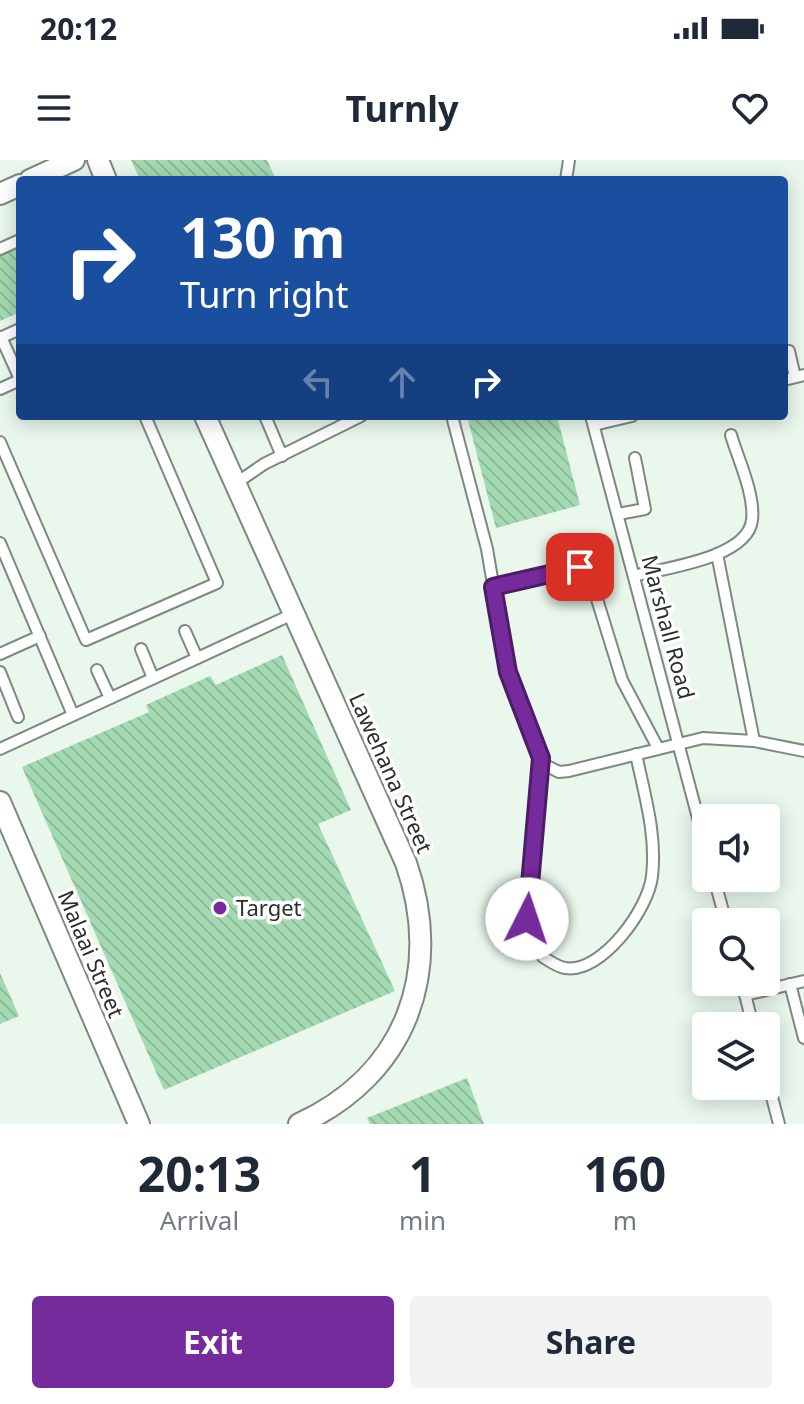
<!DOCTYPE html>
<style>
:root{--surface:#fff;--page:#f2f2f3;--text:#1f2937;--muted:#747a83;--accent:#762b9d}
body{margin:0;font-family:"Noto Sans",sans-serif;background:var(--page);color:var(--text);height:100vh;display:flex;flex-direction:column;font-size:30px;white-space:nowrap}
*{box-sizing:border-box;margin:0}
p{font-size:26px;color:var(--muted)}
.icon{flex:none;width:44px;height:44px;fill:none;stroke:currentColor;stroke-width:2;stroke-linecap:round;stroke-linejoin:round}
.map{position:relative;height:964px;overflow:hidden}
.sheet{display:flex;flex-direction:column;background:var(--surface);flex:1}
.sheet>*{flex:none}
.top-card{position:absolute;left:16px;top:16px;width:772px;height:244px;border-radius:8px;box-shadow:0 4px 20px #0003;background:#1a4fa0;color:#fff;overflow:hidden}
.tools{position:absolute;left:692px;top:644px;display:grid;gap:16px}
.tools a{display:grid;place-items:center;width:88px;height:88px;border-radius:8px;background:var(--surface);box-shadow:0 4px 20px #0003;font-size:40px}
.pin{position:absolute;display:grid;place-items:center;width:68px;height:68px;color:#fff;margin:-34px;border-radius:16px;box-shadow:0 4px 12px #0006}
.me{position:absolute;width:88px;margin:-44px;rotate:4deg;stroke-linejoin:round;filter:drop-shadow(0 0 6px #0008)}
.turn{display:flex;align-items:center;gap:28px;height:168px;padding:0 32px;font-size:36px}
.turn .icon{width:104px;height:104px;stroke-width:2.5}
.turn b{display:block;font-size:56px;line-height:68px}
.lanes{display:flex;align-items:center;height:76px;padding:0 32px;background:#0003;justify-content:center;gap:40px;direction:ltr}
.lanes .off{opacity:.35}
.eta{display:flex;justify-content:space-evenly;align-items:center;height:136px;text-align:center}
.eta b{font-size:48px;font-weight:700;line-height:56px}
.primary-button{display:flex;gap:16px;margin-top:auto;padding:16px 32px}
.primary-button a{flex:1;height:92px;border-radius:8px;background:var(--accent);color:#fff;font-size:32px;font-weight:700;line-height:92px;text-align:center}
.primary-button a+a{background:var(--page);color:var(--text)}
.status{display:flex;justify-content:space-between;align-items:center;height:56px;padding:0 40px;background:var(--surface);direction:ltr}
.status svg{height:22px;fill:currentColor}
header{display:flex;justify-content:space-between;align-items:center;height:104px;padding:0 32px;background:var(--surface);font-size:36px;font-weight:700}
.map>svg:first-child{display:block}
</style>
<div class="status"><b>20:12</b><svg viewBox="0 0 49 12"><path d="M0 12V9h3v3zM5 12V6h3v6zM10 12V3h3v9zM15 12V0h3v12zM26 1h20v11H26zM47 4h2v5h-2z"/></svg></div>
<header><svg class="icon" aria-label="menu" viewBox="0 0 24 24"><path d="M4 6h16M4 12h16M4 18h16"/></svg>Turnly<svg class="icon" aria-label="heart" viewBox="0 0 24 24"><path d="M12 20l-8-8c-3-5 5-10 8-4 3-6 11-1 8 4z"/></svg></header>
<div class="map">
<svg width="804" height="964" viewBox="0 0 804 964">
<defs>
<pattern id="building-back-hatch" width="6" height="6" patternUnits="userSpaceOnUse" patternTransform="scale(2)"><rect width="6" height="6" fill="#a4dab2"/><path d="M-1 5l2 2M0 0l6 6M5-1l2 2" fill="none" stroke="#8dbb99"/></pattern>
</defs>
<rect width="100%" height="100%" fill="#e9f7ec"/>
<g fill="url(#building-back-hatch)">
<polygon points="131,0 267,0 276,20 140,20"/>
<polygon points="20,82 20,152 0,161 0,91"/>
<polygon points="467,256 557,256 580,345 496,368"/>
<polygon points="282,495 351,650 318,664 395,831 164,930 22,607 149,552 146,545 210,516 216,525"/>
<polygon points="0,813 19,856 0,864"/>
<polygon points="467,918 484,964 370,964 367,958"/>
</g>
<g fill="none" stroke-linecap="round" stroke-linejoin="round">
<defs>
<g id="service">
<polyline points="566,20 569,0"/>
<polyline points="0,89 20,80"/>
<polyline points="1,177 20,219"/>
<polyline points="0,178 20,169"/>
<polyline points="784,192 789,191 795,217"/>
<polyline points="784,220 804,215"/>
<polyline points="0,229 20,220"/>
<polyline points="265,256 282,296"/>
<polyline points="452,256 487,389 508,512 545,605 559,612 569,611 703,578 754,581 804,591"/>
<polyline points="591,256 706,688"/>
<polyline points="594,265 632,256"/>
<polyline points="0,282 86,480 217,423 145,256"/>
<polyline points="235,324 264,304 361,256"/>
<polyline points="618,354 645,349 635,298"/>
<polyline points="0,383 73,555"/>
<polyline points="717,394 754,581"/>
<path d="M634,416c31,-8 114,-18 118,-56 3,-26 -14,-61 -21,-85"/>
<polyline points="493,427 580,407 588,410 622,520 658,588"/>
<polyline points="185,471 197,498"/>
<polyline points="141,489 153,518"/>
<polyline points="0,494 40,476"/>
<polyline points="97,510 110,538"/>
<polyline points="0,512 18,557"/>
<polyline points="0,589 293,454"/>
<path d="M541,598l-14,161 16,38c6,4 15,10 22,11 37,6 84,-60 87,-92 5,-41 -8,-83 -16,-122"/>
<polyline points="714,718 726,762"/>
<polyline points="742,822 753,866"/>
<polyline points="790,824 804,878"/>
<polyline points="745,835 804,821"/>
<polyline points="766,914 779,964"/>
</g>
<g id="minor">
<polyline points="98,0 106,20"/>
<polyline points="30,20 74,0"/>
<polyline points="0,34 20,25"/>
<path d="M205,256l201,447c38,109 0,212 -107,261"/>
<polyline points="0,642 139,964"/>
</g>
</defs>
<use href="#service" stroke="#7d8980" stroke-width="14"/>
<use href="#minor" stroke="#7d8980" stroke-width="24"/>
<use href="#service" stroke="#fff" stroke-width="10"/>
<use href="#minor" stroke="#fff" stroke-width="20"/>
</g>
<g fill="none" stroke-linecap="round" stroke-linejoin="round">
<defs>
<polyline id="route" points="527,759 541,598 508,512 493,427 580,407"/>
</defs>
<use href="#route" stroke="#4d1c66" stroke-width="20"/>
<use href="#route" stroke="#762b9d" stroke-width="14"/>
</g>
<circle fill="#762b9d" stroke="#fff" stroke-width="3" cx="220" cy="748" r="8"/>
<g text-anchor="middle" stroke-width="7" stroke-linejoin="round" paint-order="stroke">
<g font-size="22" fill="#2a2f2b" stroke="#fff">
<text transform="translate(668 467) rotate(75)" y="8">Marshall Road</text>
<text transform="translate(391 613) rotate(66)" y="8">Lawehana Street</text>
<text transform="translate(91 794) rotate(67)" y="8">Malaai Street</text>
</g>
<g font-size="22" fill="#2a2f2b" stroke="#fff" text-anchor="start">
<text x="236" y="756">Target</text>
</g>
</g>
</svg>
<div class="tools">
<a><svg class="icon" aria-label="sound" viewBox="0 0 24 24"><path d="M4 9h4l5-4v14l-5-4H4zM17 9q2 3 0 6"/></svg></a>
<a><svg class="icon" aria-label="search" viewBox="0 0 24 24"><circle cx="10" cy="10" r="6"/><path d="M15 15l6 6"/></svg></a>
<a><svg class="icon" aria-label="layers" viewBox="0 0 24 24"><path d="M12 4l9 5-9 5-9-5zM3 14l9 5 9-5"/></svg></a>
</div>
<div class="pin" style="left:580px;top:407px;background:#d93025"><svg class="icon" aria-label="arrive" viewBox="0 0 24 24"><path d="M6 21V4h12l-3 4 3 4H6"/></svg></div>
<svg class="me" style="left:527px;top:759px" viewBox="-20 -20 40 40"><circle r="19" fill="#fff"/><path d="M0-13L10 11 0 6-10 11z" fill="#762b9d"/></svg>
<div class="top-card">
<div class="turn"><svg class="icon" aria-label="right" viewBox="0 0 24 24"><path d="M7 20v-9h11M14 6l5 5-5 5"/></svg><div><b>130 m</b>Turn right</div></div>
<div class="lanes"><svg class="icon off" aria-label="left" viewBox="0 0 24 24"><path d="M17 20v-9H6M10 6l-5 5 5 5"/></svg><svg class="icon off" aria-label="ahead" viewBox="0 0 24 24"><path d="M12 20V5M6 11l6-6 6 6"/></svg><svg class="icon" aria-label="right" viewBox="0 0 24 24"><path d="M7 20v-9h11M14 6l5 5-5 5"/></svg></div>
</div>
</div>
<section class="sheet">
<div class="eta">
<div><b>20:13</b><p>Arrival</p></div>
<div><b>1</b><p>min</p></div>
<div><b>160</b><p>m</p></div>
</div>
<div class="primary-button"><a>Exit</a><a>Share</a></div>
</section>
